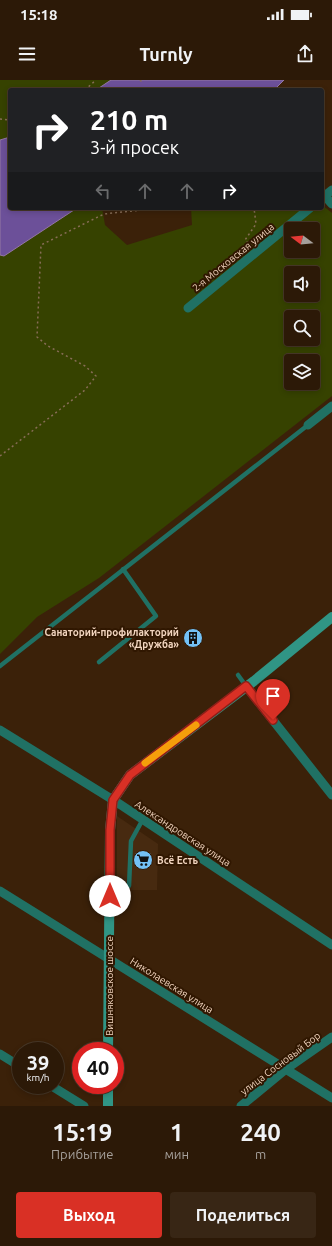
<!DOCTYPE html>
<html lang="ru">
<meta charset="utf-8">
<style>
:root{--surface:#2c1907;--page:#382615;--text:#f1f3f6;--muted:#a6a09b;--line:#483828;--accent:#d93025}
body{margin:0;font-family:Ubuntu,sans-serif;background:var(--page);color:var(--text);height:100vh;display:flex;flex-direction:column;font-size:15px;white-space:nowrap}
*{box-sizing:border-box;margin:0}
p{font-size:13px;color:var(--muted)}
.icon{flex:none;width:22px;height:22px;fill:none;stroke:currentColor;stroke-width:2;stroke-linecap:round;stroke-linejoin:round}
.map{position:relative;height:1026px;overflow:hidden}
.drawer{display:flex;flex-direction:column;background:var(--surface);flex:1}
.drawer>*{flex:none}
.guide{position:absolute;left:8px;top:8px;width:316px;height:122px;border-radius:4px;box-shadow:0 2px 6px #0003,0 0 0 1px var(--line);background:#202124;color:#fff;overflow:hidden}
.needle{width:26px;rotate:286deg}
.buttons{position:absolute;left:284px;top:142px;display:grid;gap:8px}
.buttons a{display:grid;place-items:center;width:36px;height:36px;border-radius:4px;background:var(--surface);box-shadow:0 2px 6px #0003,0 0 0 1px var(--line);font-size:20px}
.speed{position:absolute;left:12px;top:962px;display:flex;gap:8px;font-size:20px;font-weight:700;text-align:center}
.speed>*{display:grid;place-content:center;width:52px;height:52px;border-radius:50%;background:var(--surface);box-shadow:0 2px 6px #0003,0 0 0 1px var(--line);line-height:1}
.speed small{font-size:10px;font-weight:400}
.speed .limit{border:6px solid #d22;background:#fff;color:#111}
.pin{position:absolute;display:grid;place-items:center;width:34px;height:34px;color:#fff;margin:-41px -17px;border-radius:50% 50% 50% 0;rotate:-45deg;box-shadow:0 0 4px #0007}
.pin .icon{rotate:45deg}
.me{position:absolute;width:44px;margin:-22px;rotate:0deg;stroke-linejoin:round;filter:drop-shadow(0 0 3px #0008)}
.turn{display:flex;align-items:center;gap:14px;height:84px;padding:0 16px;font-size:18px}
.turn .icon{width:52px;height:52px;stroke-width:2.5}
.turn b{display:block;font-size:28px;line-height:34px}
.lanes{display:flex;align-items:center;height:38px;padding:0 16px;background:#0003;justify-content:center;gap:20px;direction:ltr}
.lanes .off{opacity:.35}
.eta{display:flex;justify-content:space-evenly;align-items:center;height:68px;text-align:center}
.eta b{font-size:24px;font-weight:700;line-height:28px}
.action{display:flex;gap:8px;margin-top:auto;padding:8px 16px}
.action a{flex:1;height:46px;border-radius:4px;background:var(--accent);color:#fff;font-size:16px;font-weight:700;line-height:46px;text-align:center}
.action a+a{background:var(--page);color:var(--text)}
.status{display:flex;justify-content:space-between;align-items:center;height:28px;padding:0 20px;background:var(--surface);direction:ltr}
.status svg{height:11px;fill:currentColor}
header{display:flex;justify-content:space-between;align-items:center;height:52px;padding:0 16px;background:var(--surface);font-size:18px;font-weight:700}
.map>svg:first-child{display:block}
</style>
<div class="status"><b>15:18</b><svg viewBox="0 0 49 12"><path d="M0 12V9h3v3zM5 12V6h3v6zM10 12V3h3v9zM15 12V0h3v12zM26 1h20v11H26zM47 4h2v5h-2z"/></svg></div>
<header><svg class="icon" aria-label="menu" viewBox="0 0 24 24"><path d="M4 6h16M4 12h16M4 18h16"/></svg>Turnly<svg class="icon" aria-label="share" viewBox="0 0 24 24"><path d="M12 15V3M7 8l5-5 5 5M5 13v7h14v-7"/></svg></header>
<div class="map">
<svg width="332" height="1026" viewBox="0 0 332 1026">
<rect width="100%" height="100%" fill="#3b2109"/>
<polygon fill="#472a10" points="117,736 158,764 157,810 117,810"/>
<g fill="#364200" fill-rule="evenodd">
<polygon points="0,0 111,0 96,10 10,10 10,57 0,60"/>
<path d="M322,125l10,8v183l-233,182 -62,39 -37,37v-399l4,1 73,-48h25l3,17 22,20 65,-20 -1,-17h131zM291,149h22v22h-22zM291,193h22v22h-22zM291,237h22v22h-22zM291,281h22v22h-22z"/>
</g>
<g fill="#6c5099" stroke="#9478a4">
<polygon points="111,0 284,0 274,10 96,10"/>
<polygon points="10,57 10,128 77,128 4,176 0,175 0,60"/>
</g>
<g fill="none" stroke-linecap="round" stroke-linejoin="round">
<g stroke="#886d56" stroke-width="1.5" stroke-dasharray="2 3" stroke-linecap="butt">
<polyline points="140,0 141,1 143,0"/>
<polyline points="85,10 96,0"/>
<polyline points="0,39 10,40"/>
<polyline points="252,166 245,160 256,144 254,128"/>
<polyline points="0,376 85,310 96,296 85,286 48,266 37,257 41,165 104,134 150,129 151,128"/>
</g>
<g stroke="#207164" stroke-width="4.5">
<polyline points="99,582 156,536 123,489"/>
<polyline points="0,586 308,345"/>
<polyline points="238,595 246,606"/>
<polyline points="110,806 129,806 131,761 143,739"/>
</g>
<g stroke="#207164" stroke-width="9">
<polyline points="325,116 332,124"/>
<polyline points="322,118 332,110"/>
<polyline points="188,228 310,128"/>
<polyline points="308,345 332,326"/>
<polyline points="246,606 332,715"/>
<polyline points="0,650 118,723 332,865"/>
<polyline points="0,811 332,1018"/>
<polyline points="0,974 21,987"/>
<polyline points="50,1005 84,1026"/>
<polyline points="241,1026 286,989 332,957"/>
</g>
<g stroke="#309585" stroke-width="10">
<polyline points="108,971 110,750 113,720 130,695 254,601 332,537"/>
<polyline points="108,1026 108,1005"/>
</g>
</g>
<g fill="none" stroke-linecap="round" stroke-linejoin="round">
<defs>
<polyline id="route" points="110,816 110,750 113,720 130,695 246,606 273,640"/>
</defs>
<use href="#route" stroke="#8d1f18" stroke-width="10"/>
<use href="#route" stroke="#d93025" stroke-width="7"/>
<polyline stroke="#f59e0b" stroke-width="7" points="145,683 196,645"/>
</g>
<defs>
<symbol id="building-disc" viewBox="-11 -11 22 22"><circle r="9.5" fill="#73c1f6" stroke="#301701"/><path d="M-4-6H4V6H1V3H-1V6H-4ZM-2.5-4.3h1.7v1.8h-1.7ZM.8-4.3h1.7v1.8H.8ZM-2.5-1h1.7V.8h-1.7ZM.8-1h1.7V.8H.8Z" fill="#111"/></symbol>
<symbol id="supermarket-disc" viewBox="-11 -11 22 22"><circle r="9.5" fill="#73c1f6" stroke="#301701"/><path d="M-6-5.5h2.5l.6 2H6L4.5 2H-2.5L-4.4-4H-6ZM-1.5 3.2a1.3 1.3 0 1 0 .1 0ZM3 3.2a1.3 1.3 0 1 0 .1 0Z" fill="#111"/></symbol>
</defs>
<g fill-rule="evenodd">
<use href="#building-disc" x="182" y="547" width="22" height="22"/>
<use href="#supermarket-disc" x="132" y="769" width="22" height="22"/>
</g>
<g text-anchor="middle" stroke-width="4" stroke-linejoin="round" paint-order="stroke">
<g font-size="10" fill="#f2d5bf" stroke="#301701">
<text transform="translate(233 177) rotate(-39)" y="4">2-я Московская улица</text>
<text transform="translate(183 753) rotate(33)" y="4">Александровская улица</text>
<text transform="translate(172 905) rotate(32)" y="4">Николаевская улица</text>
<text transform="translate(109 906) rotate(-90)" y="4">Вишняковское шоссе</text>
<text transform="translate(280 983) rotate(-37)" y="4">улица Сосновый Бор</text>
</g>
<g font-size="10" font-weight="bold" fill="#f2d5bf" stroke="#301701" text-anchor="end">
<text x="179" y="556">Санаторий-профилакторий<tspan x="179" dy="12">«Дружба»</tspan></text>
<text x="157" y="784" text-anchor="start">Всё Есть</text>
</g>
</g>
</svg>
<div class="buttons">
<a><svg class="needle" viewBox="-14 -14 28 28"><path d="M0-13l5 13h-10z" fill="#e53935"/><path d="M0 13l5-13h-10z" fill="#a6a09b"/></svg></a>
<a><svg class="icon" aria-label="sound" viewBox="0 0 24 24"><path d="M4 9h4l5-4v14l-5-4H4zM17 9q2 3 0 6"/></svg></a>
<a><svg class="icon" aria-label="search" viewBox="0 0 24 24"><circle cx="10" cy="10" r="6"/><path d="M15 15l6 6"/></svg></a>
<a><svg class="icon" aria-label="layers" viewBox="0 0 24 24"><path d="M12 4l9 5-9 5-9-5zM3 14l9 5 9-5"/></svg></a>
</div>
<div class="speed"><div>39<small>km/h</small></div><div class="limit">40</div></div>
<div class="pin" style="left:273px;top:640px;background:#d93025"><svg class="icon" aria-label="arrive" viewBox="0 0 24 24"><path d="M6 21V4h12l-3 4 3 4H6"/></svg></div>
<svg class="me" style="left:110px;top:816px" viewBox="-20 -20 40 40"><circle r="19" fill="#fff"/><path d="M0-13L10 11 0 6-10 11z" fill="#d93025"/></svg>
<div class="guide">
<div class="turn"><svg class="icon" aria-label="right" viewBox="0 0 24 24"><path d="M7 20v-9h11M14 6l5 5-5 5"/></svg><div><b>210 m</b>3-й просек</div></div>
<div class="lanes"><svg class="icon off" aria-label="left" viewBox="0 0 24 24"><path d="M17 20v-9H6M10 6l-5 5 5 5"/></svg><svg class="icon off" aria-label="ahead" viewBox="0 0 24 24"><path d="M12 20V5M6 11l6-6 6 6"/></svg><svg class="icon off" aria-label="ahead" viewBox="0 0 24 24"><path d="M12 20V5M6 11l6-6 6 6"/></svg><svg class="icon" aria-label="right" viewBox="0 0 24 24"><path d="M7 20v-9h11M14 6l5 5-5 5"/></svg></div>
</div>
</div>
<section class="drawer">
<div class="eta">
<div><b>15:19</b><p>Прибытие</p></div>
<div><b>1</b><p>мин</p></div>
<div><b>240</b><p>m</p></div>
</div>
<div class="action"><a>Выход</a><a>Поделиться</a></div>
</section>
